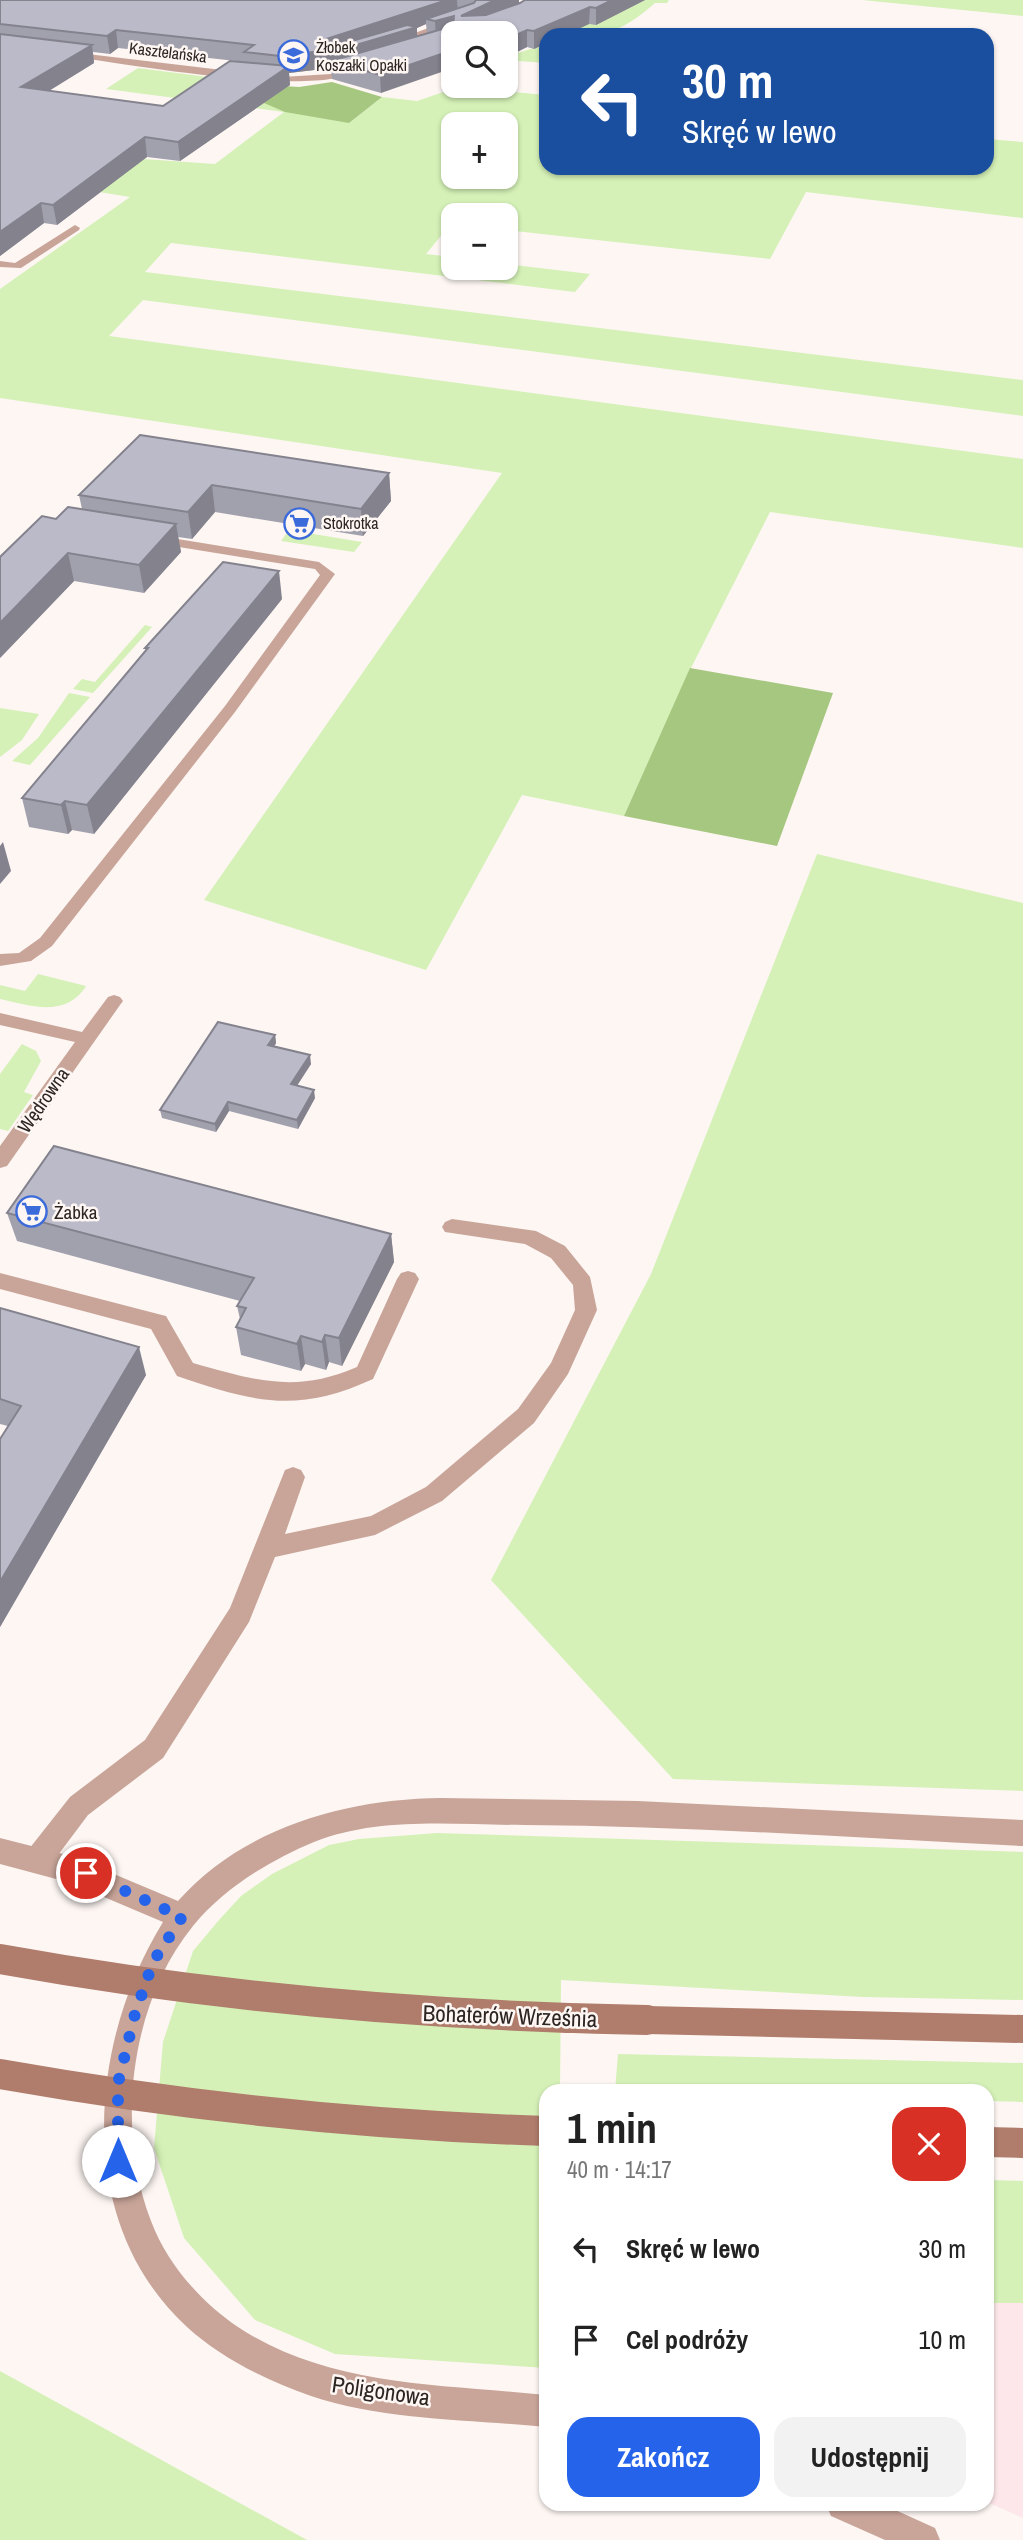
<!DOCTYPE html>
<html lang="pl">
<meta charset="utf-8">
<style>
:root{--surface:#fff;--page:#f2f2f2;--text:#222;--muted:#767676;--accent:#2563eb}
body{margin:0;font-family:"Archivo Narrow",sans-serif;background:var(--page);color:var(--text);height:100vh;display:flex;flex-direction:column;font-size:26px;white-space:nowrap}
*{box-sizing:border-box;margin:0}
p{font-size:23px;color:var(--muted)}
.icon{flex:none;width:38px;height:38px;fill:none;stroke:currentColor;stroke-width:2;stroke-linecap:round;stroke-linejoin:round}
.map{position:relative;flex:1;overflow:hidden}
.drawer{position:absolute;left:539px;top:2084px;width:455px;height:427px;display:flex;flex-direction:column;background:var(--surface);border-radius:21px;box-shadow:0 2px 5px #0004}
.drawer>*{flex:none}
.guide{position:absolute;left:539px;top:28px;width:455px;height:147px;border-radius:21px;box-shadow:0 2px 5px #0004;background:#1a4fa0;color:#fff;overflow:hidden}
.controls{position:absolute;left:441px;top:21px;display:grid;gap:14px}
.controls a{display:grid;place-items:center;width:77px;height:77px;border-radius:14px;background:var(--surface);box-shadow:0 2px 5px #0004;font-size:35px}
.pin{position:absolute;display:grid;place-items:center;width:60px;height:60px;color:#fff;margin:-30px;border:4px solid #fff;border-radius:50%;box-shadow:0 2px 7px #0007}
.me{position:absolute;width:77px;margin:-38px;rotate:0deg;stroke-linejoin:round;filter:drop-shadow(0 0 5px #0008)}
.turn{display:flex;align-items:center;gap:24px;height:147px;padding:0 28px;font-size:32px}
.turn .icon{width:91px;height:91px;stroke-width:2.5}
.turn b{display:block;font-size:49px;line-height:60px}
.round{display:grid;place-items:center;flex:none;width:74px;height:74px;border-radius:21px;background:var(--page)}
.overview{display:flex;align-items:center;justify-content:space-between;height:119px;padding:0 28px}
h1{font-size:42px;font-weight:800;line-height:52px}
.cta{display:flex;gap:14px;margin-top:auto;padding:14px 28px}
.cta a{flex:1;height:80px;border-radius:21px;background:var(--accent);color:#fff;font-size:28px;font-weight:800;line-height:80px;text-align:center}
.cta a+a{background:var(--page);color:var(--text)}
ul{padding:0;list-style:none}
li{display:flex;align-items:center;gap:21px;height:91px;padding:0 28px}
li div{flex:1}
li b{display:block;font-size:26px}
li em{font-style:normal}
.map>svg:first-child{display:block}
</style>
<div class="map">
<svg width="1023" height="2540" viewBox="0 0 1023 2540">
<rect width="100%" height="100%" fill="#fdf6f3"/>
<polygon fill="#fde7ea" points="987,2303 1023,2303 1023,2518 987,2502"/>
<g fill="#d5f1b7" fill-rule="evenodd">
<path d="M626,0h43l-2,3h-12c-32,28 -46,32 -88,32z"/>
<polygon points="862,0 1023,0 1023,16"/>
<path d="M546,43v20l-40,-3v-3c14,-5 27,-8 40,-14z"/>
<path d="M138,68l131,17 80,38 33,-26 35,4 41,-14 88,8v73h441v-29l36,3v76l-217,-26 -36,67 -264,-29v-15h-53v10h-3l-24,29 27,3v11h53v-4l84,10 -15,18 -404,-49 -26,29 878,108v36l-880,-116 -34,36 914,123v89l-253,-36 -79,156 -67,148 -102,-21 -96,175 -222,-70 298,-427 -502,-75v-109l130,-92 -130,-21 129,-18 86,6 69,-52 -178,-23zM453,124h53v53h-53z"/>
<polygon points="289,530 362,542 354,552 281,541"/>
<polygon points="145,625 152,627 93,693 73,689 82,679 95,682"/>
<polygon points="69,693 90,697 30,765 12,761 38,738"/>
<polygon points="0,708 39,714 22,740 0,757"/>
<polygon points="817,854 1023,903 1023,1791 673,1779 491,1580 651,1274"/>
<path d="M38,974l48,12c-20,32 -55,20 -86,13v-14l25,6z"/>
<polygon points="22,1044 36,1051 41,1061 24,1092 33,1095 8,1131 0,1129 0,1074"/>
<polygon points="437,1833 1023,1852 1023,2000 863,1997 561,1980 560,2091 546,2091 546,2368 335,2354 255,2320 184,2238 154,2148 163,2042 193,1951 219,1920 241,1896 272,1874 329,1845 359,1839"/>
<polygon points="618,2054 1023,2063 1023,2102 987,2101 987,2091 615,2091"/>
<polygon points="987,2180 1023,2181 1023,2303 987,2303"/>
<polygon points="0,2371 307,2540 0,2540"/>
</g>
<g fill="#a6c77f">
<polygon points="332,82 382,97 349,123 285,112 257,100 269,85 299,87"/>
<polygon points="690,668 833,693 777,846 624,816"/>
</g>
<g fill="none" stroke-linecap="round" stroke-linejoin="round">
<g fill="#c9a599" fill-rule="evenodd">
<polygon points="382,0 406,0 480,11 473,18 417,37 429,40 426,45 404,37 469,13"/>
<polygon points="75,225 80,228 79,230 21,268 0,267 0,261 15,263"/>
<polygon points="153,535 319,562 335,574 235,712 52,946 31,961 0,966 0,954 19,953 40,938 225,706 320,575 315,569 148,542 148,536"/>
<polygon points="452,1219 536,1231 565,1246 590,1277 597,1310 568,1374 534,1423 442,1501 375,1535 275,1557 249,1622 163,1758 88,1815 49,1867 39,1871 29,1867 26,1858 29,1849 70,1797 145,1740 230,1608 285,1470 293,1467 301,1470 305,1477 285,1534 371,1516 426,1487 518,1409 551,1363 575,1310 573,1285 551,1258 525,1244 445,1232 442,1227 445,1222"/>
<path d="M408,1271l7,2 4,6 -46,100c-76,35 -120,23 -196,-3l-26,-47 -151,-40v-16l158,41 8,2 27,47c61,17 102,31 164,4l40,-88 4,-6z"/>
</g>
<g fill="#c9a599" fill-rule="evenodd">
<path d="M62,51l220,26 49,-3 28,-8 4,3c-47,31 -236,-6 -298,-13z"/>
<polygon points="114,995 120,997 123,1001 120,1005 7,1166 0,1168 0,1146 75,1042 0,1025 0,1013 82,1032 108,997"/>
<path d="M441,1798l197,3 385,19v26c-166,-8 -332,-20 -499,-21 -69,0 -145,-9 -210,17 -44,18 -91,47 -121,84 -63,77 -78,203 -42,295 16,43 50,81 87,106 91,60 203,57 308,68v32c-77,-8 -161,-6 -235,-31 -44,-15 -90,-38 -124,-69 -114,-105 -99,-283 -24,-405l-92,-39 -71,-19v-26l71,18 107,45c65,-74 169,-102 263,-103z"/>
<polygon points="826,2504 882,2504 935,2528 940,2540 885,2540 831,2516"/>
</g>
<g fill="#b07c6b" fill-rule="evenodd">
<polygon points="647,2006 1023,2015 1023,2043 647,2034 637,2030 633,2020 637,2010"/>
<polygon points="987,2127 1023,2128 1023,2158 987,2157"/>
</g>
<g stroke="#b07c6b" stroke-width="30">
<path d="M0,1959c215,39 429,57 647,61"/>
<path d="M0,2074c181,32 362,51 546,57"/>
</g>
</g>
<g fill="#a1a0ad" fill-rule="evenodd">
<path d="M0,0h519v3l126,-3 -49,25 -7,-1 -55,25 -7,-2 -20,10h-1v-24h-53l-72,60 -49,-14 -1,-11 -42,5 1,12 -110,76 -33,-4 -90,68 -13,-2 -44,33zM426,24l1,9 -10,3v-8zM118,48l127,14v1l-82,43 -114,-15 45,-28 -1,-11 17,2z"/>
<polygon points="140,435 389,473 391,501 363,536 215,512 192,539 178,537 181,552 144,593 74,581 0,658 56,519 82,509 79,495"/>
<polygon points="282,599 94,834 72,830 68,834 29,827 22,798 146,651 145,648"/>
<polygon points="275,1035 276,1043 274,1047 311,1064 297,1086 315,1098 298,1129 229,1111 216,1132 162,1118 160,1110"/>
<polygon points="7,1213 391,1234 394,1262 342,1366 329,1362 326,1370 305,1364 301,1371 241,1355 236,1327 240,1319 237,1306 240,1301 17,1241"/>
<polygon points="0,1308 146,1375 0,1627 0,1439 8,1426 0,1424"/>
</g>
<g fill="#83828d">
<polygon points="447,0 457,0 458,14 454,16 455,33 436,39 435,21 426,19 426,24 417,28 417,44 347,66 347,65 331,61 331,68 289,73 290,85 180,161 178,142 282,71 280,56 318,48 320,41"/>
<polygon points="495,0 519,0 519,6 461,33 461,16"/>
<polygon points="612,0 645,0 596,25 596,8"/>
<polygon points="590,7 589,24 565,35 546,35 546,43 534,49 534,31"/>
<polygon points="116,30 118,48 110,54 107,36"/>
<polygon points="527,30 527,47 507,57 507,39"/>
<polygon points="92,45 94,63 24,106 21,87"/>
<polygon points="453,50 453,68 381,93 380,75"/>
<polygon points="145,137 147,157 57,225 53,205"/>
<polygon points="41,203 44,223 0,256 0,232"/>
<polygon points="389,473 391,501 363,536 361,509"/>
<polygon points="212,485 215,512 192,539 188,512"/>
<polygon points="176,524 181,552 144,593 139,565"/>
<polygon points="68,553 74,581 0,658 0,623"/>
<polygon points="279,571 282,599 94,834 87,805"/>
<polygon points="65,801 72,830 68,834 61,805"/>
<polygon points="3,842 11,871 0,884 0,846"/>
<polygon points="275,1035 276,1043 269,1054 268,1045"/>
<polygon points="310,1055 311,1064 292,1093 291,1084"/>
<polygon points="314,1090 315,1098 298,1129 297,1120"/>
<polygon points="228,1102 229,1111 216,1132 215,1124"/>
<polygon points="391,1234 394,1262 342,1366 339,1338"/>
<polygon points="325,1335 329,1362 326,1370 322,1342"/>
<polygon points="301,1336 305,1364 301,1371 297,1344"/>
<polygon points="139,1347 146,1375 0,1627 0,1582"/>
</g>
<g fill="#bbbac9" stroke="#83828d" stroke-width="2">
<polygon points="0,0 447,0 320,41 318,48 321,50 407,25 417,27 346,48 280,56 244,52 254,45 116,30 107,36 0,24"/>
<polygon points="476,0 495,0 461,16 486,15 520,3 525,0 612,0 596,8 590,7 534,31 527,30 507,39 506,33 453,33 453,50 380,75 331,61 453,26 454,16 435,21 426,19 474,3"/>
<polygon points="0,34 92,45 21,87 163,106 230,61 289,66 178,142 145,137 53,205 41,203 0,232"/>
<polygon points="140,435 389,473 361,509 212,485 188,512 79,495"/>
<polygon points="68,507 176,524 139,565 68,553 0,623 0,557 42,516 56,519"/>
<polygon points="223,562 279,571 87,805 65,801 61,805 22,798 148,648 145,648"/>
<polygon points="218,1022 275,1035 268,1045 310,1055 291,1084 314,1090 297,1120 228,1102 215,1124 160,1110"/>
<polygon points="54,1146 391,1234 339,1338 325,1335 322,1342 301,1336 297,1344 236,1327 246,1308 237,1306 254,1278 7,1213"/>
<polygon points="0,1308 139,1347 0,1582 0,1439 21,1406 0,1399"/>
</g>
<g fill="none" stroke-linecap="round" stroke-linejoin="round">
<polyline stroke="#2563eb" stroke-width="12" stroke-dasharray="0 21.6" points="86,1873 182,1917 153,1962 135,2014 118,2083 118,2161"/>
</g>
<defs>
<symbol id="school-ring" viewBox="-11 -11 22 22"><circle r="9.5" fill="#fdf6f3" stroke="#3b6adb" stroke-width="1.5"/><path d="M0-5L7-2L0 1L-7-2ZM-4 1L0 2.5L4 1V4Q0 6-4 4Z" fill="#3b6adb"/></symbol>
<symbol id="supermarket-ring" viewBox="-11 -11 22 22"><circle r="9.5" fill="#fdf6f3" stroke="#3b6adb" stroke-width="1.5"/><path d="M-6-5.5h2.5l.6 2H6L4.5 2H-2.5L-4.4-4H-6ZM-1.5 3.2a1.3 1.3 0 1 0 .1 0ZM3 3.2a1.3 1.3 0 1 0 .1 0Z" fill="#3b6adb"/></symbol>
</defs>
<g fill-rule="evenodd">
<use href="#school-ring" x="276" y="38" width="35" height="35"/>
<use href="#supermarket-ring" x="282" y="506" width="35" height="35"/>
<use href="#supermarket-ring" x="14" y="1194" width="35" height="35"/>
</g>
<g text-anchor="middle" stroke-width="5" stroke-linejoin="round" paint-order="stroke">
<g font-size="16" fill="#2c2623" stroke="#fdf6f3" text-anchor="start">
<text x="316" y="53">Żłobek<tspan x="316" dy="18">Koszałki Opałki</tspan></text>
<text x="323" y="529">Stokrotka</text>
</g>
<g font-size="16" fill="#2c2623" stroke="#fdf6f3">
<text transform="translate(168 52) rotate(7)" y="6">Kasztelańska</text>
</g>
<g font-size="19" fill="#2c2623" stroke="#fdf6f3">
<text transform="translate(43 1100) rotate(-55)" y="7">Wędrowna</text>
</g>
<g font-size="19" fill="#2c2623" stroke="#fdf6f3" text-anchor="start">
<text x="54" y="1219">Żabka</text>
</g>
<g font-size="23" fill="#2c2623" stroke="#fdf6f3">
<text transform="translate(510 2016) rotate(2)" y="8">Bohaterów Września</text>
<text transform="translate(381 2391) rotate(8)" y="8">Poligonowa</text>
</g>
</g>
</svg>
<div class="controls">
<a><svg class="icon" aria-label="search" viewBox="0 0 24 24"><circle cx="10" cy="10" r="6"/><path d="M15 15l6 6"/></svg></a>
<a>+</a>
<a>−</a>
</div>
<div class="pin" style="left:86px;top:1873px;background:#d93025"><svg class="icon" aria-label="arrive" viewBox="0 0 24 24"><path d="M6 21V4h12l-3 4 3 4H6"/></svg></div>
<svg class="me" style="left:118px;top:2161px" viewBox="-20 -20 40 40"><circle r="19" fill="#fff"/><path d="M0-13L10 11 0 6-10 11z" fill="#2563eb"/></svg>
<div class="guide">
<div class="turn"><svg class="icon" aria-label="left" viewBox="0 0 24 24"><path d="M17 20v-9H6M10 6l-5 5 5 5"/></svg><div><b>30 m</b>Skręć w lewo</div></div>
</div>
<section class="drawer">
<div class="overview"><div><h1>1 min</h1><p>40 m · 14:17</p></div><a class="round" style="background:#d93025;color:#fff"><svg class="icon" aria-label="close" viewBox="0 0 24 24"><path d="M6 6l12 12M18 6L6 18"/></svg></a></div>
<ul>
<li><svg class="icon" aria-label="left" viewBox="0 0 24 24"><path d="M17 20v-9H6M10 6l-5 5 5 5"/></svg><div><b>Skręć w lewo</b></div><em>30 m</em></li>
<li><svg class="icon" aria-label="arrive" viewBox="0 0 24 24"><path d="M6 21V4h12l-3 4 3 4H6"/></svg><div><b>Cel podróży</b></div><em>10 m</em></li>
</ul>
<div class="cta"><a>Zakończ</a><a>Udostępnij</a></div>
</section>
</div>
